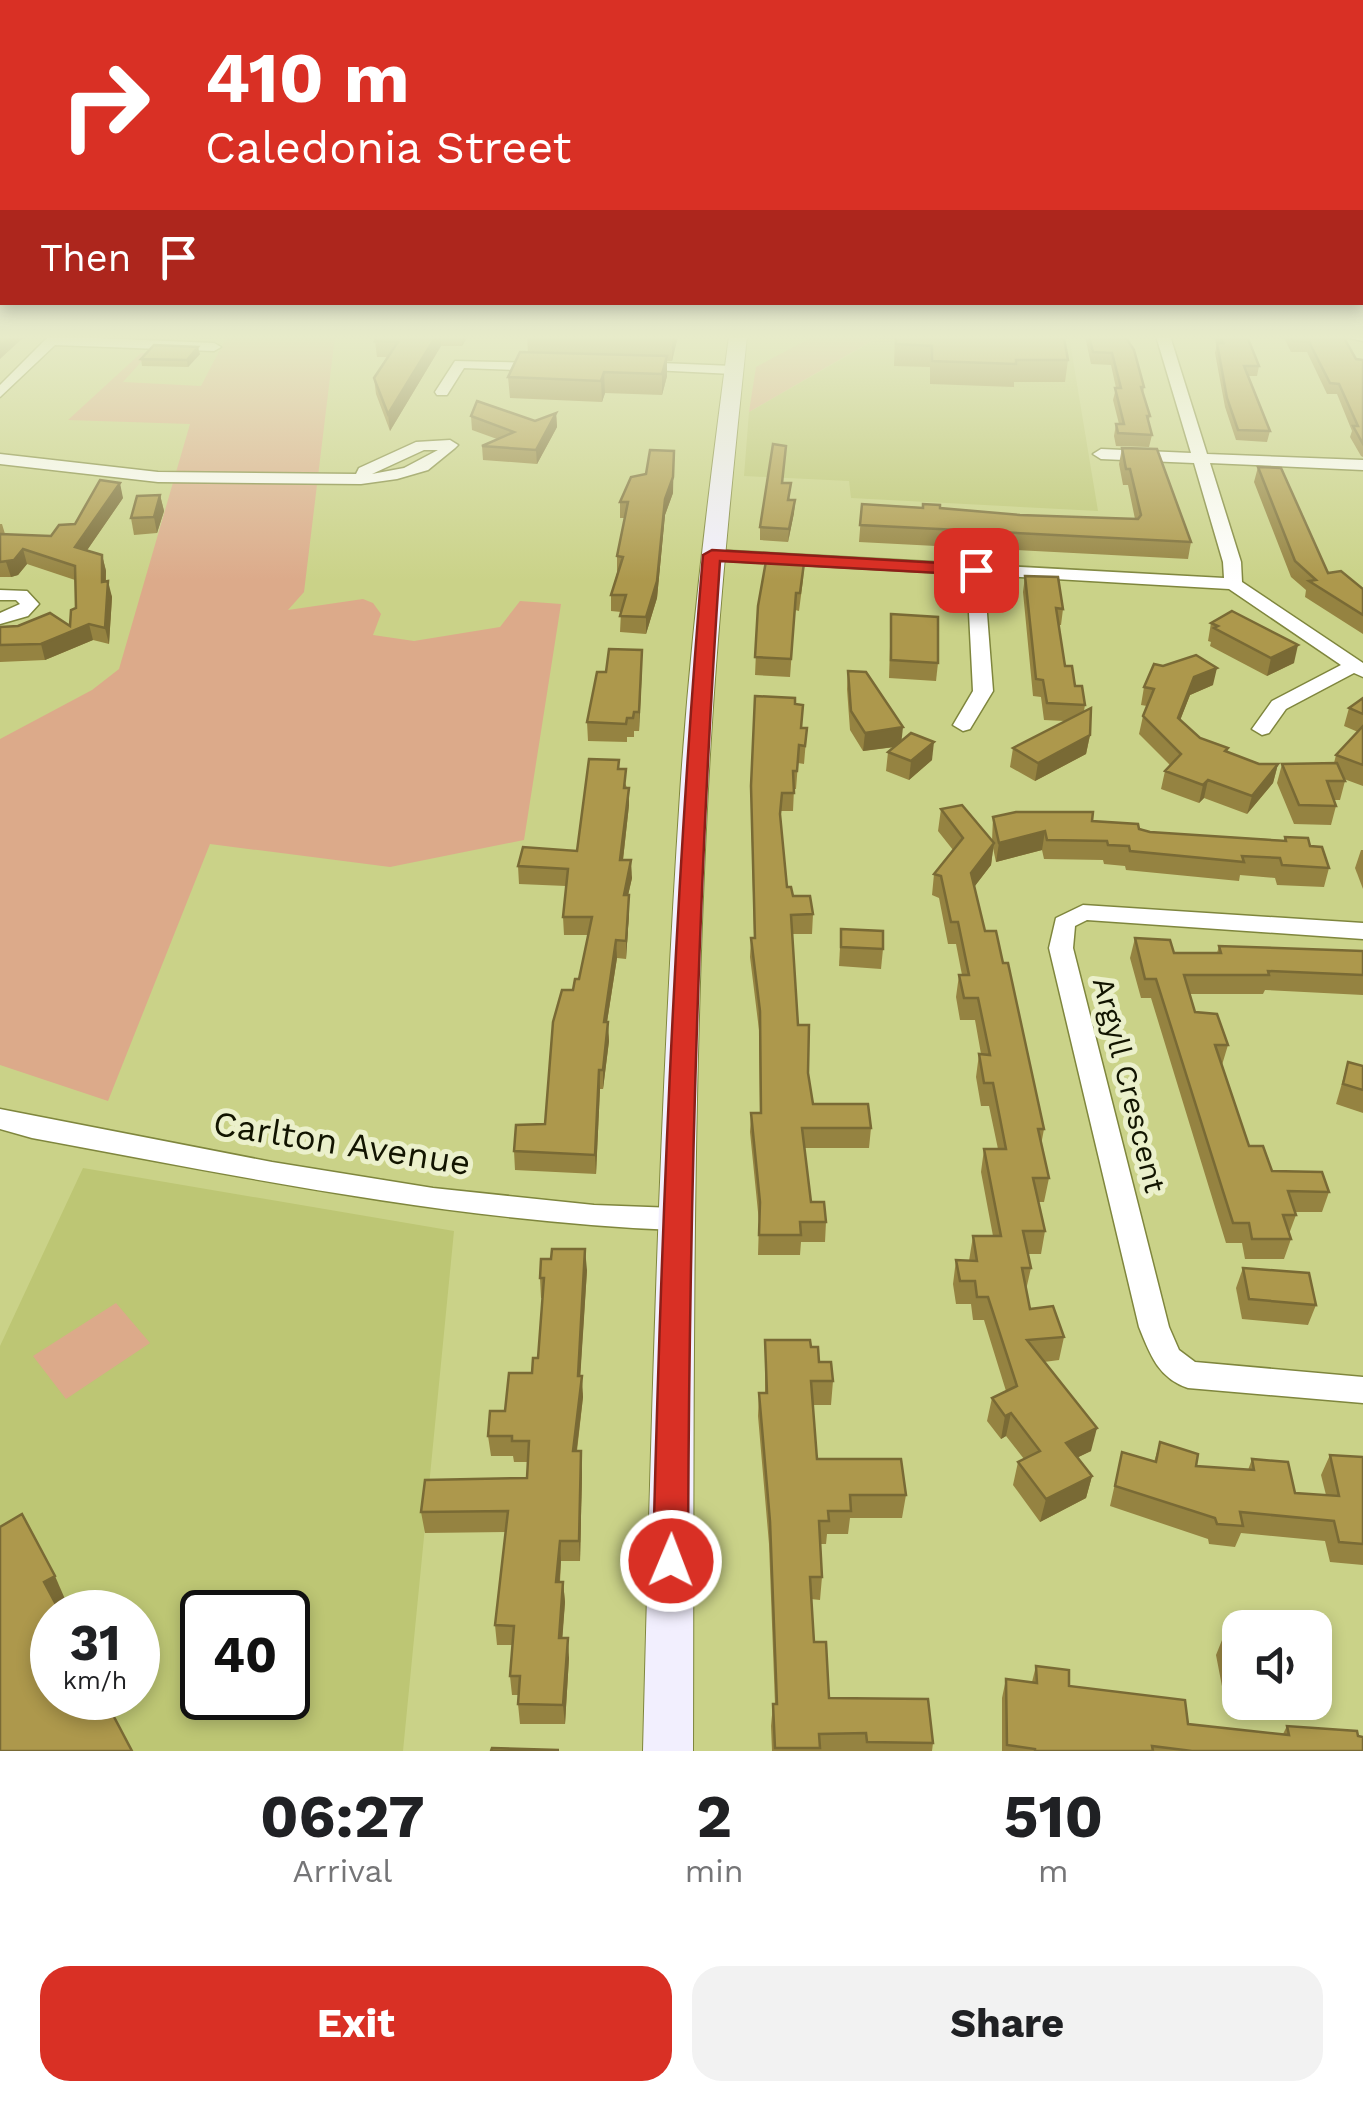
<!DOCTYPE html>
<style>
:root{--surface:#fff;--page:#f2f2f2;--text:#202124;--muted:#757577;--accent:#d93025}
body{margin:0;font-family:"Work Sans",sans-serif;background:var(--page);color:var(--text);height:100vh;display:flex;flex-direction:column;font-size:38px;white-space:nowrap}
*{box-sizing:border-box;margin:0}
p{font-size:32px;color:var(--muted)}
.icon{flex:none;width:55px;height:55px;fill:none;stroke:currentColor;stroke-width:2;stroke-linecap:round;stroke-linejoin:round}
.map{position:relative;height:1751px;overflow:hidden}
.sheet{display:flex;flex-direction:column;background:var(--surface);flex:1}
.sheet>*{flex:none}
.top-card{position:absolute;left:0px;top:0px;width:1365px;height:305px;box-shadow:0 5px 15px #0003;background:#d93025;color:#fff;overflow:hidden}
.tools{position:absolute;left:1222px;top:1610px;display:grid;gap:20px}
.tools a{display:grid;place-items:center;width:110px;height:110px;border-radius:20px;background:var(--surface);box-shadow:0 5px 15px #0003;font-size:50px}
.speed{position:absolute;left:30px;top:1590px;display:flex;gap:20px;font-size:50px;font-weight:700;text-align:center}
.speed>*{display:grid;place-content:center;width:130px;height:130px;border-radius:50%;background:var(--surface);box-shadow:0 5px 15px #0003;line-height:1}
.speed small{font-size:25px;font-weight:400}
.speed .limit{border:5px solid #111;border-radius:15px;background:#fff;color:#111}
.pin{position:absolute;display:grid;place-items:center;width:85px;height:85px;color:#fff;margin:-42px;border-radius:20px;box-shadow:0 5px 15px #0006}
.me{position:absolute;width:110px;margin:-55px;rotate:1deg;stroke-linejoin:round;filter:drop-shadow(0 0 8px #0008)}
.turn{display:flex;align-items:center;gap:35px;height:210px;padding:0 40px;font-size:45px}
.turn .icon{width:130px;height:130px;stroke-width:2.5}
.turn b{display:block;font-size:70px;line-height:85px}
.then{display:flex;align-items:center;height:95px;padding:0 40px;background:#0003;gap:20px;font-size:38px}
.eta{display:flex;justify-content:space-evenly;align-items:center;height:170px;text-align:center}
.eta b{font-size:60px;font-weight:700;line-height:70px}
.button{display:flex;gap:20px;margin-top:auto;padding:20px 40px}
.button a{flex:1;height:115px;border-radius:30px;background:var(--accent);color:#fff;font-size:40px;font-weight:700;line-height:115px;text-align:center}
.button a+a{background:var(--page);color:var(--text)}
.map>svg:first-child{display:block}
</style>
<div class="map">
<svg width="1363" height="1751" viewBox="0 0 1363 1751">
<rect width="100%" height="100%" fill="#cad288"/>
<g fill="#bdc674" fill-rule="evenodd">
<polygon points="882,336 1069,336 1098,511 851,498 849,481 744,476 749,412"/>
<path d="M83,1168l371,63 -51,520h-403v-405zM52,1612h86v86h-86zM202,1612h86v86h-86z"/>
</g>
<g fill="#dcaa8a">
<polygon points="227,336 335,336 304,592 288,610 363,599 373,603 381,614 373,635 414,641 500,627 520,601 561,604 524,840 390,867 210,844 108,1101 0,1065 0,739 92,690 119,669 190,424 68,420 141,353 149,353 123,382 201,386"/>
<polygon points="814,336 880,336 749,412 756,367"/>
<polygon points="116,1303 150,1343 66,1399 33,1356"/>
</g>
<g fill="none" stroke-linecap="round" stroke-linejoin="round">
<defs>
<g id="street">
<polygon points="49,336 214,343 221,347 214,351 55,345 0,397 0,385"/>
<polygon points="1156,336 1170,336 1207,454 1363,460 1363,470 1210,463 1241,562 1242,582 1363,663 1363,677 1354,673 1286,709 1269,733 1262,735 1252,729 1272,701 1341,665 1229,589 984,575 993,691 970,729 963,731 953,725 973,691 967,574 712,560 703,555 712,550 1224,578 1223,562 1194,463 1101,459 1093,454 1101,449 1191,453"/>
<polygon points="1341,336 1363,336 1363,341"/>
<polygon points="455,361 540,363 547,367 540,371 464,368 447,395 437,395 435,392"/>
<polygon points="637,362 733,366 740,370 733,374 632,369 632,363"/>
<path d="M450,440l8,5 -3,3 -27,22 -31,9 -36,5 -203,-2 -158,-18v-10l158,18 198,2 3,-6 57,-26zM424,450h14l-34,18 -32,6z"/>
<polygon points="0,590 27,591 39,604 28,616 0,624 0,613 20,604 16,600 0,600"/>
<path d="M1083,905l280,18v16l-276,-19 -12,6 -2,22 96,379 10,23 16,12 168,15v26l-175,-15c-30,-10 -38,-34 -49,-61l-90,-379 7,-30z"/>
<path d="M0,1109l272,53 161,26 161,17 81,3 10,3 4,8 -4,8 -10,3c-218,-9 -429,-52 -643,-92l-32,-9z"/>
</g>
<path id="secondary" d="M729,336h18c-16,151 -31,302 -39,453 -17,320 -14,641 -15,962h-50c8,-319 16,-638 37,-957 10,-154 29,-306 49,-458z"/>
</defs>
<use href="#street" stroke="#7f863d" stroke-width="3"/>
<use href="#secondary" stroke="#7f863d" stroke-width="2"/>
<use href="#street" fill="#fff" fill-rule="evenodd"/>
<use href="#secondary" fill="#f2effe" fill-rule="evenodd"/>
</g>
<g fill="#958341">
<polygon points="170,336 216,336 213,339"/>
<polygon points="378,336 468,336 462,346 441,346 390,431 376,394 374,378 387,357 377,357 375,341"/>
<polygon points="527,336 678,336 672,361 667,361 667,376 662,395 605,393 602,402 510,398 508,377 528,353"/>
<polygon points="895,336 1012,336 1068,360 1065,382 1014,382 1014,387 930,384 930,367 894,366"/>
<polygon points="1085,336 1125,336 1144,387 1143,394 1150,416 1148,423 1152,435 1149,447 1116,446 1114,436 1116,424 1119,424 1113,400 1116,388 1111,365 1091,364"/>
<polygon points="1213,336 1247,336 1259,366 1257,376 1248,376 1270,431 1267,442 1236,440 1225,407 1215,353 1217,344"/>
<polygon points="1283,336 1343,336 1356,359 1363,360 1363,457 1361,456 1350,437 1352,431 1337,394 1327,394 1307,352 1291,352"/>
<polygon points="200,354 188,367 142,366 141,359"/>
<polygon points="556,413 557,427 537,464 483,460 482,446 497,439 472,430 471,416 535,421"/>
<polygon points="1122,448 1191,542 1188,559 859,542 862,504 940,508 1020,515 1135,519 1128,485 1123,485 1119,464"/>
<polygon points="1258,467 1328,573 1363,589 1363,634 1305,597 1306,590 1291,577 1254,482"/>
<polygon points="783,483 790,500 795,500 794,513 788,542 760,540 760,527"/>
<polygon points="673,493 665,515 657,598 646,634 620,632 621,612 611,611 611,595 617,573 617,556 625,518 620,518 620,502"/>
<polygon points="160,495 164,511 157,533 134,535 131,518"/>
<polygon points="123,498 87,550 102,555 106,571 106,582 112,597 109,644 93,640 45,660 0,662 0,627 70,626 76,608 75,580 27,564 18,575 11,577 0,577 0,524 2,524 5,534 51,536"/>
<polygon points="796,563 804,563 803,580 799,611 795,610 790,677 755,675 758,606"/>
<polygon points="1025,576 1063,609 1061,625 1058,625 1065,666 1085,705 1084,711 1090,735 1086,754 1035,781 1010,767 1013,748 1065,721 1044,720 1041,697 1033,696 1023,592"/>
<polygon points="891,614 938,663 936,681 889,678"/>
<polygon points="1211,623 1294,663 1267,676 1210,646 1211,642 1208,641"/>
<polygon points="642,650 639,731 634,731 634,737 627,737 627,742 588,741 587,722 606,672"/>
<polygon points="848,671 902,741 932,760 909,780 886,771 888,752 895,747 863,751 850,730 847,689"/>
<polygon points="1213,685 1190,695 1180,720 1200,738 1228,748 1227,752 1259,764 1278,764 1273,783 1247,814 1204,798 1199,803 1161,789 1165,771 1170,765 1139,734 1143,716 1147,706 1141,705 1144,687"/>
<polygon points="755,696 795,704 801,728 807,728 804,764 798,763 796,789 794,789 793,811 781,811 780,818 787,887 793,896 813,914 812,934 792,934 798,1025 813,1104 871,1128 869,1148 804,1148 811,1202 826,1222 825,1242 801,1242 800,1255 758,1255 759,1222 750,1132 751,1113 760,1113 759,1030 750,957 751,938 754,938 751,804"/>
<polygon points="1363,698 1363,786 1344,779 1345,781 1340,800 1334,800 1336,806 1331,825 1294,824 1277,783 1282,764 1334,763 1336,755 1358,732 1344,726 1349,708"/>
<polygon points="620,769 627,788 629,788 629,805 623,860 632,878 628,895 629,913 626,959 617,958 607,1022 609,1041 603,1089 600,1089 596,1174 515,1170 514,1151 545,1124 573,990 579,979 588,935 564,935 563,917 566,886 519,884 518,866 577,851"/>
<polygon points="941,809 992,841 993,817 1092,821 1150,832 1284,840 1285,837 1310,846 1329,868 1324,887 1277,885 1275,878 1240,875 1239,881 1126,870 1125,866 1104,864 1103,860 1044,859 1042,850 996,862 993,848 991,865 974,887 985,931 1044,1129 1041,1145 1049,1178 1044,1202 1038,1202 1045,1231 1041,1254 1028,1254 1031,1268 1026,1290 1030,1309 1064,1337 1059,1360 1044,1362 1091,1451 1078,1457 1092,1476 1086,1498 1040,1522 1013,1485 1018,1462 1024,1459 1006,1436 1001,1439 987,1421 992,1398 1006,1391 984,1320 973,1320 971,1304 956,1304 953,1284 956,1260 969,1261 973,1236 993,1236 981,1172 984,1149 998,1149 989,1106 981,1106 976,1077 979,1054 981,1054 975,1020 960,1020 956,997 959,975 962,975 956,944 948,944 939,898 932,895 934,874 953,850 938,831"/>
<polygon points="1361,850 1363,850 1363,889 1355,868"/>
<polygon points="841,929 883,949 881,969 839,966"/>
<polygon points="1135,938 1174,953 1217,953 1219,946 1363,951 1363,995 1265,990 1263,994 1190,994 1195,1012 1228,1045 1222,1065 1249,1146 1272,1171 1329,1192 1322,1212 1295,1212 1296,1215 1289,1234 1291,1239 1284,1259 1245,1259 1242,1243 1226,1243 1151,998 1141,998 1130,958"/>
<polygon points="1348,1062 1363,1066 1363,1113 1336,1104"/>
<polygon points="1243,1268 1316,1305 1308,1325 1242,1319 1236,1288"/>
<polygon points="587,1270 580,1376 583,1397 577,1451 582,1472 580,1561 561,1561 560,1582 563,1582 565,1602 562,1638 569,1658 565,1724 520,1724 518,1704 518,1695 512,1695 510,1676 512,1645 497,1645 495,1625 506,1532 425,1533 421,1512 527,1478 528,1462 514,1462 513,1456 491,1456 488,1436 532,1373 538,1358 543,1298 541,1298 540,1278"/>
<polygon points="765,1340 811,1347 833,1381 831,1405 813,1405 817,1459 906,1495 902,1518 850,1518 848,1534 827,1534 826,1544 820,1544 822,1577 820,1600 811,1599 814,1642 829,1698 933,1743 932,1751 772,1751 771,1726 773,1704 775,1704 769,1544 758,1416 759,1393 765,1393"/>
<polygon points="1160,1442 1196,1466 1248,1470 1252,1459 1295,1493 1326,1495 1321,1475 1330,1455 1363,1457 1363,1565 1330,1562 1325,1541 1241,1533 1235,1547 1209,1544 1208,1539 1110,1506 1122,1452 1154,1462"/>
<polygon points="1224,1635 1240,1636 1240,1702 1269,1702 1266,1710 1226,1707 1216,1655"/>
<polygon points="1036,1666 1069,1686 1188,1724 1283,1734 1287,1726 1363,1751 1002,1751 1002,1698 1006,1679 1032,1682"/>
</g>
<g fill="#796a35">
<polygon points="11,336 25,336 0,359 0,346"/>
<polygon points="436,336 440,336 441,346 390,431 388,414"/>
<polygon points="461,336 468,336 462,346"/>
<polygon points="672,336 678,336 672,361"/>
<polygon points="198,347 200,354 188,367 187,360"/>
<polygon points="667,356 667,376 662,395 662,374"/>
<polygon points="604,372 605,393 602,402 601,381"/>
<polygon points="556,413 557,427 537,464 536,450"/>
<polygon points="674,451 673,493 665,515 657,598 646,634 646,617"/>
<polygon points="120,483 123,498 79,562 75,547"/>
<polygon points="160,495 164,511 157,533 154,517"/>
<polygon points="795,500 794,513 788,542 789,529"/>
<polygon points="23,549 27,564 18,575 11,577 6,562"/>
<polygon points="102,555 106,571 105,598 102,582"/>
<polygon points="108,581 112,597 109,644 105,628"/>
<polygon points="89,624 93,640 45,660 41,644"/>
<polygon points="1298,645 1294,663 1267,676 1271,658"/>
<polygon points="642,650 642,668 639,731 639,712"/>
<polygon points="1217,668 1213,685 1190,695 1174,736 1178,718 1194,677"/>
<polygon points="903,727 901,746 863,751 865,733"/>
<polygon points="1090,735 1086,754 1035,781 1038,763"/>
<polygon points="934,742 932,760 909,780 911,761"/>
<polygon points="1278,764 1273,783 1247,814 1252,796"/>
<polygon points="1208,780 1204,798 1199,803 1203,785"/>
<polygon points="629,788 629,805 621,877 620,860"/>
<polygon points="1045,831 1042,850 996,862 999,843"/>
<polygon points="994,843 991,865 968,895 971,873"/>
<polygon points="631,860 632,878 624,913 624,895"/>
<polygon points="629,895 629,913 626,959 626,941"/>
<polygon points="616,940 617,958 604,1041 604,1022"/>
<polygon points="608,1022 609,1041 603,1089 603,1070"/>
<polygon points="599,1070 600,1089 596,1174 595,1155"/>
<polygon points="585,1249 587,1270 579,1397 578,1376"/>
<polygon points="582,1376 583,1397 574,1472 573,1451"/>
<polygon points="1011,1413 1006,1436 1001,1439 1005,1416"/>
<polygon points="1097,1428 1091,1451 1060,1466 1066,1443"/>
<polygon points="581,1451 582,1472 580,1561 579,1541"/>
<polygon points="1092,1476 1086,1498 1040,1522 1046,1499"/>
<polygon points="560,1541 561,1561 558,1602 556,1582"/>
<polygon points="55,1576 68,1606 57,1612 44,1582"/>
<polygon points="563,1582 565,1602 561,1657 559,1638"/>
<polygon points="568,1638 569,1658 565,1724 563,1705"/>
</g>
<g fill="#ad984c" stroke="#796a35" stroke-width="2.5">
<polygon points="0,336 11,336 0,346"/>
<polygon points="378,336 436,336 388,414 374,378 398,342 375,341"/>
<polygon points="896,336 1012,336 1064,338 1068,360 1016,360 1016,364 932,361 932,346 896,344"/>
<polygon points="1089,336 1125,336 1134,350 1144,387 1141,387 1150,416 1147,416 1152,435 1118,433 1116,424 1124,424 1115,388 1121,388 1112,353 1093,352"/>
<polygon points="1219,336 1247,336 1259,366 1244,366 1270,431 1238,430 1227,398 1217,343 1223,343"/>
<polygon points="1290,336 1343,336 1356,359 1363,360 1363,444 1353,426 1358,426 1339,384 1330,383 1309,342 1293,341"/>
<polygon points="154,345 198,347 187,360 141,359"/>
<polygon points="520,352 667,356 662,374 604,372 601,381 508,377"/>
<polygon points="477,401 535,421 556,413 536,450 482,446 514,432 471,416"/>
<polygon points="773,444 786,446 782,483 791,483 788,500 795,500 789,529 760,527"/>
<polygon points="1122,448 1157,449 1191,542 860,525 862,504 923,508 923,504 940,505 940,508 1020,515 1138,519 1141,515 1130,469 1126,469"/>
<polygon points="650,450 674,451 673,477 665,499 657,581 646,617 620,616 626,595 611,595 623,557 617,556 628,502 620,502 631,477 646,474"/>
<polygon points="1258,467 1281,468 1328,573 1341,571 1363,589 1363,615 1309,581 1316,580 1295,561"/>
<polygon points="100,480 120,483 75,547 102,555 102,582 108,581 105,628 89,624 41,644 0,645 0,627 18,626 50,613 70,626 71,610 76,608 75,566 23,549 14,560 0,562 0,534 51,536 59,525 75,524"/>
<polygon points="160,495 154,517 131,518 137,496"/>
<polygon points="770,555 797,556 796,563 804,563 800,593 796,593 791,659 755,657 758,606 766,561"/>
<polygon points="1025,576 1058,577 1063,609 1056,608 1065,666 1072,666 1075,686 1082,686 1085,705 1047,703 1043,680 1036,679"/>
<polygon points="1232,611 1298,645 1271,658 1214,628 1218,626 1211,623"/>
<polygon points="891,614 938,617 938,663 891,660"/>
<polygon points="609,649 642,650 639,712 634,712 633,718 627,718 626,724 587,722 597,672 606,672"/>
<polygon points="1196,655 1217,668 1194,677 1178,718 1200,738 1228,748 1225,751 1259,764 1278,764 1252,796 1208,780 1203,785 1165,771 1181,754 1143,716 1154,689 1144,687 1154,664 1163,666"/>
<polygon points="848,671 866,672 903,727 865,733 851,711"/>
<polygon points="755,696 795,698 795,704 803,705 801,728 807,728 805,746 799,745 797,771 793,771 794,793 782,793 780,814 787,887 791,887 793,896 810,896 813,914 791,915 798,1025 809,1025 808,1073 813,1104 868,1104 871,1128 802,1128 811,1202 824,1202 826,1222 800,1222 801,1235 759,1235 760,1202 751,1113 761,1113 760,1011 751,938 755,938 751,786"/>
<polygon points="1363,698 1363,714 1349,708"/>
<polygon points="1091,708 1090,735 1038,763 1013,748"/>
<polygon points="1363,726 1363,765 1336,755"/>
<polygon points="911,733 934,742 911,761 888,752"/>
<polygon points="589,759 619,760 618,769 626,769 624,788 629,788 620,860 631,860 624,895 629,895 626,941 616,940 604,1022 608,1022 603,1070 599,1070 595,1155 514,1151 516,1125 545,1124 553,1022 562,990 573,990 575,979 579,979 592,917 563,917 568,869 518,866 523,847 577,851"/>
<polygon points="1337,763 1345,781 1327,781 1336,806 1299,805 1282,764"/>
<polygon points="962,805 994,843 971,873 985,931 996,931 1003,963 1008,963 1044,1129 1038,1129 1049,1178 1033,1178 1045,1231 1023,1231 1031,1268 1022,1268 1030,1309 1053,1306 1064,1337 1027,1340 1097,1428 1066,1443 1092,1476 1046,1499 1018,1462 1040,1451 1011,1413 1005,1416 992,1398 1017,1386 988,1297 977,1297 975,1281 960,1281 956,1260 977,1261 973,1236 1001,1236 984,1149 1006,1149 993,1083 984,1083 979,1054 990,1055 978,998 964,998 959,975 969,975 958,922 951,922 941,876 934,874 963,838 941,809"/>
<polygon points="1016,812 1093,812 1092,821 1138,824 1139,829 1150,832 1286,841 1285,837 1308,838 1310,846 1322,847 1329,868 1282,865 1280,858 1242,856 1244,862 1130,851 1129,846 1108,845 1107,841 1047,840 1045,831 999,843 993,817"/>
<polygon points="841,929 883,931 883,949 841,947"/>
<polygon points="1135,938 1170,940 1174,953 1221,953 1219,946 1363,951 1363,975 1268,971 1269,975 1184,975 1195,1012 1217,1014 1228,1045 1215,1045 1249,1146 1263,1146 1272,1171 1322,1172 1329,1192 1288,1191 1296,1215 1283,1215 1291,1239 1252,1239 1249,1223 1233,1223 1156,979 1145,979"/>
<polygon points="1348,1062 1363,1066 1363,1090 1343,1084"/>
<polygon points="552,1249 585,1249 578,1376 582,1376 573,1451 581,1451 579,1541 560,1541 556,1582 563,1582 559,1638 568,1638 563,1705 518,1704 520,1676 510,1676 514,1626 495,1625 508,1511 421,1512 425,1480 527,1478 529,1441 512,1441 512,1436 488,1436 490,1411 505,1411 509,1373 532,1373 533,1358 538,1358 544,1278 540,1278 541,1259 551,1259"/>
<polygon points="1243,1268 1309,1273 1316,1305 1249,1299"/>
<polygon points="765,1340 810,1340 811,1347 818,1347 819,1362 831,1362 833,1381 811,1381 817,1459 901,1459 906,1495 850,1495 851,1511 828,1511 829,1521 819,1521 822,1577 810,1577 814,1642 826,1642 829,1698 928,1699 933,1743 867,1742 866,1733 819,1734 820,1748 775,1748 773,1704 777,1704 770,1521 759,1393 767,1393"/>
<polygon points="1160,1442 1198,1454 1196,1466 1254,1470 1252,1459 1288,1462 1295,1493 1339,1496 1330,1455 1363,1457 1363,1544 1339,1542 1334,1521 1240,1512 1243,1526 1217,1524 1215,1518 1115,1486 1122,1452 1156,1462"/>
<polygon points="22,1514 55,1576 44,1582 60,1612 52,1612 52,1698 104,1698 132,1751 0,1751 0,1527"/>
<polygon points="1224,1635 1240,1636 1240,1688 1234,1688"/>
<polygon points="1036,1666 1069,1670 1069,1686 1185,1700 1188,1724 1289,1735 1287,1726 1357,1731 1358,1736 1363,1737 1363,1751 1192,1751 1152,1746 1153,1751 1035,1751 1035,1749 1007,1745 1006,1679 1037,1683"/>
<polygon points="492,1748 559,1750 491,1751"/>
</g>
<linearGradient id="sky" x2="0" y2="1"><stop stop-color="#a0a3ce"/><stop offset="0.58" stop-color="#e7ebc9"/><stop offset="1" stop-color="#e7ebc9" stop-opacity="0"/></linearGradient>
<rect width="1363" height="581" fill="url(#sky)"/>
<path fill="#d93025" stroke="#8d1f18" stroke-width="2.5" d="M712,550l264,15 8,5 -8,5 -256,-14c-23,333 -31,666 -32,1000l-5,11 -12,5 -12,-5 -6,-11c8,-336 22,-671 50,-1006z"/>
<g text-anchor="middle" stroke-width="10" stroke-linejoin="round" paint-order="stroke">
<g font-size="30" fill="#121400" stroke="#ebf0cb">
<text transform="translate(1129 1085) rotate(76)" y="10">Argyll Crescent</text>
</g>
<g font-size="35" fill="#121400" stroke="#ebf0cb">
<text transform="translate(342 1143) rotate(9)" y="12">Carlton Avenue</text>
</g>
</g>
</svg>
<div class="tools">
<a><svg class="icon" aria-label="sound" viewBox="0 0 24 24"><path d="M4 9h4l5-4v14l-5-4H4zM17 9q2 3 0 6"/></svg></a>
</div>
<div class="speed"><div>31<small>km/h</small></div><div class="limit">40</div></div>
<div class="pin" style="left:976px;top:570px;background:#d93025"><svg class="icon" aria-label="arrive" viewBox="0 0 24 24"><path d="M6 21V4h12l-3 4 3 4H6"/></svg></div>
<svg class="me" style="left:671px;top:1561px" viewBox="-20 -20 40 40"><circle r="17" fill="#d93025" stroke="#fff" stroke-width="3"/><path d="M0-11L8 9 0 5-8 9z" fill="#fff"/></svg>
<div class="top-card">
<div class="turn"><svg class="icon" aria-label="right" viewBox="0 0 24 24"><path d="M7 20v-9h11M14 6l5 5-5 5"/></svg><div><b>410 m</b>Caledonia Street</div></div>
<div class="then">Then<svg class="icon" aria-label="arrive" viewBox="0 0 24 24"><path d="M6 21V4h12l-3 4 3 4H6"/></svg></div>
</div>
</div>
<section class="sheet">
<div class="eta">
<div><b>06:27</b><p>Arrival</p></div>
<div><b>2</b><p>min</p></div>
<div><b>510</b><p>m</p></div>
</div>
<div class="button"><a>Exit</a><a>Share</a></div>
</section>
